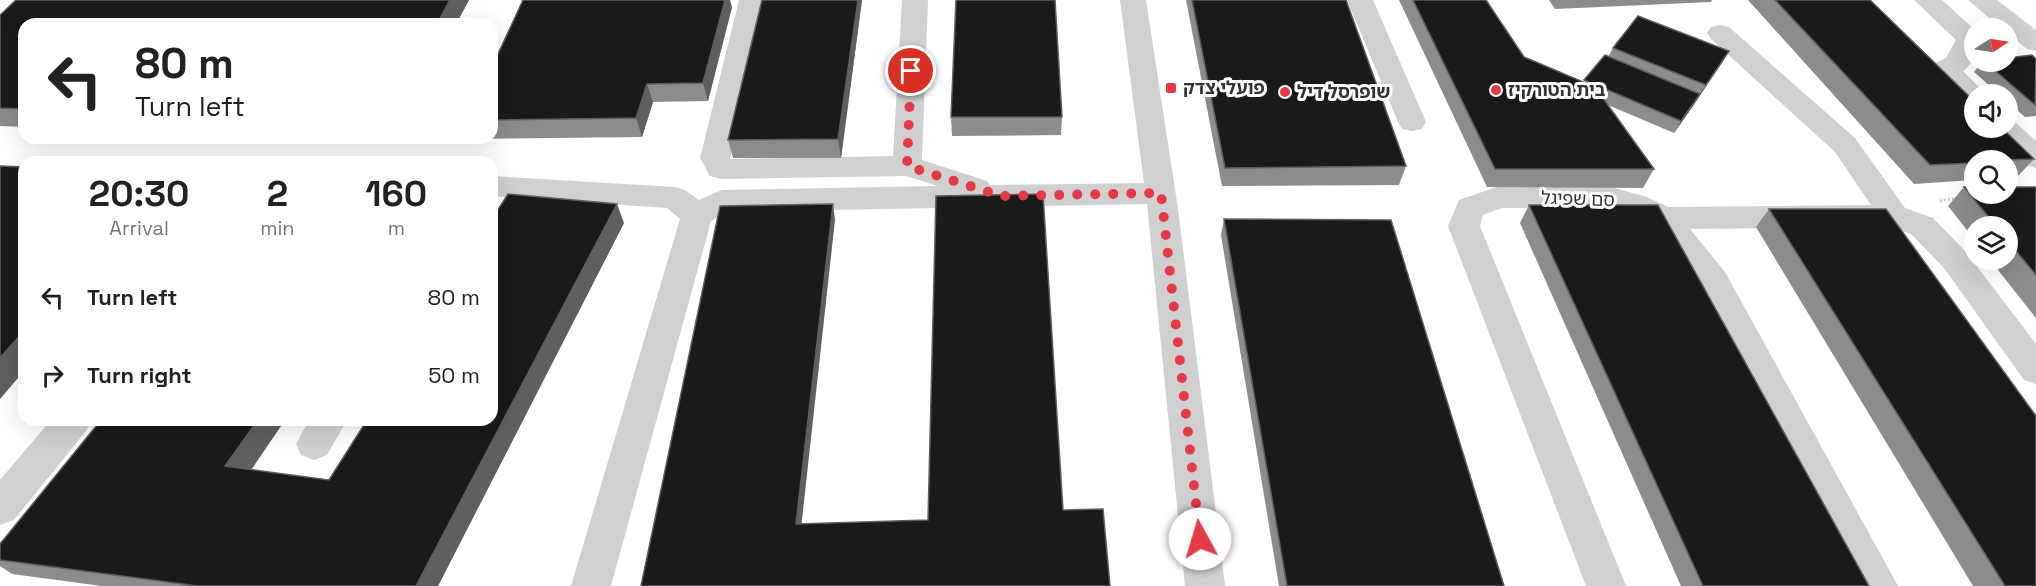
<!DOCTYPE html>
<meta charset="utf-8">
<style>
:root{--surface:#fff;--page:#f2f2f2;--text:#222;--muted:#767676}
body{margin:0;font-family:"Space Grotesk","Noto Sans Hebrew",sans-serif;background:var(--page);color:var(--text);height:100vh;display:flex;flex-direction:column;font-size:22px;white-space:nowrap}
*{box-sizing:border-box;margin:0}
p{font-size:20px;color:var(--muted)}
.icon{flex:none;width:33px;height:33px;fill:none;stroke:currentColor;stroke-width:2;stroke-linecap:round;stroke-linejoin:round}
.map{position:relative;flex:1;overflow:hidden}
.side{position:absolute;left:18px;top:156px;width:480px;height:270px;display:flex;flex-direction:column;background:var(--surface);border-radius:18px;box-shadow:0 6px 24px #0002}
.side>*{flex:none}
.top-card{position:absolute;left:18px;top:18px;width:480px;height:126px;border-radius:18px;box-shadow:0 6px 24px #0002;background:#fff;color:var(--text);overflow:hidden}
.needle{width:39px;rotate:78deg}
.buttons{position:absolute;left:1964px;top:18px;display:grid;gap:12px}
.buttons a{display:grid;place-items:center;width:54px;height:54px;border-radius:50%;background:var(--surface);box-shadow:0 6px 24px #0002;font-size:30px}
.pin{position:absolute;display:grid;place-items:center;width:51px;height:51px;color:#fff;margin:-26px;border:3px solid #fff;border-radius:50%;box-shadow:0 2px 6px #0007}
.me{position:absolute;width:66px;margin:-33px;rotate:354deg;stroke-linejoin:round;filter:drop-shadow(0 0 4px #0008)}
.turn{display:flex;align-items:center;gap:21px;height:126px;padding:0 18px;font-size:27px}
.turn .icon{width:78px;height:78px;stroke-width:2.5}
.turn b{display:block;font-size:42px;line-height:51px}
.eta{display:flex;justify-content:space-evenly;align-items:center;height:102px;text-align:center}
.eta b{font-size:36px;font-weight:600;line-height:42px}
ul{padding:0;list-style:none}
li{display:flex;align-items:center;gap:18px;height:78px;padding:0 18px}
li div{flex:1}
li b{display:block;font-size:22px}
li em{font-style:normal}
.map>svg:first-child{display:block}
</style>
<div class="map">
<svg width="2036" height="586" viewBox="0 0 2036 586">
<rect width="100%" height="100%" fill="#fff"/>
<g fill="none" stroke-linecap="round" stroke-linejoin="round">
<polyline stroke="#cdcdcd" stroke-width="3" stroke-dasharray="2 2" stroke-linecap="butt" points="1940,201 1956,198"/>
<g fill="#d0d0d0" fill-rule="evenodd">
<polygon points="739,0 765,0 730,159 893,156 902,0 928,0 922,160 987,181 990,185 1144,183 1120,0 1146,0 1178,209 1225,586 1185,586 1147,204 727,212 711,221 611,586 571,586 680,219 667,208 492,196 492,176 674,187 685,190 699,200 722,190 938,186 906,176 721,179 710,176 700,158"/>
<polygon points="1347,0 1373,0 1426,122 1422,129 1412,131 1402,129 1398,122"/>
<path d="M1914,0h28l32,29c0,15 4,33 -11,42l23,23h-12v13l-10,-3 -33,-35 4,-6 11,-5 10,-18z"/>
<polygon points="1968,0 1997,0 2036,30 2036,51 2027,49 2007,33 2007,28 2001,28"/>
<polygon points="1720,25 1729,27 1855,138 1905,208 1933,218 1966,252 2036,344 2036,384 2024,380 1944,268 1911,234 1892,227 1690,229 1725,272 1898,586 1857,586 1701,289 1653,226 1626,213 1607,208 1502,208 1483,215 1480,226 1626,586 1586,586 1448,226 1459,200 1499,186 1607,186 1647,197 1668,207 1871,205 1835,152 1711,39 1707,33 1711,27"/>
<polygon points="2007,119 2014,121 2036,141 2036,168 2026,165 1990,128 2007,128"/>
<polygon points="51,420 91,420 86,431 14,520 0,525 0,480"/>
<polygon points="309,420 347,420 327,455 314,460 301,455 296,444"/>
</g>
</g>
<g fill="#8c8c8c">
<polygon points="16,0 469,0 456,24 24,24 24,127 0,126 0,15"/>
<polygon points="862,0 841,158 733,158 728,140"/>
<polygon points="1186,0 1346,0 1406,166 1399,185 1222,186"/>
<polygon points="1399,0 1486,0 1524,57 1584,82 1608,57 1613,48 1722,63 1693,106 1674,133 1608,105 1654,169 1643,188 1487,187"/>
<polygon points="1549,0 1712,0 1711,2 1555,9"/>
<polygon points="1748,0 1870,0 2034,159 2017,177 2007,178 2007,160 1974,160 1974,180 1914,184"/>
<polygon points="732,7 708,101 653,102 642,137 476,139 475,138 492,138 492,67"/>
<polygon points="2036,59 2036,116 2025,117 2007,101 2007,94 1999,94 1974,72 1982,62 2007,62"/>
<polygon points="951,117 1062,117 1061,135 952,136"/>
<polygon points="1964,187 2036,187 2036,318 1990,260 2007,260 2007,226 1974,226 1974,239 1948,206"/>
<polygon points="1529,205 1869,586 1681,586 1520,223"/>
<polygon points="1769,209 2036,586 1973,586 1756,227"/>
<polygon points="1224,219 1504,586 1279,586 1221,235"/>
<polygon points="624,223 438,586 102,586 12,574 0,566 0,544 285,420 251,470 329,480"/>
</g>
<g fill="#5f5f5f">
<polygon points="450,0 469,0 456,24 437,24"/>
<polygon points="725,0 730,0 732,7 708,101 703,83"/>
<polygon points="858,0 862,0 841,158 838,139"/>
<polygon points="1729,51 1693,106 1674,133 1681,121 1699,95"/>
<polygon points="647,84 653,102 642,137 636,118"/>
<polygon points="617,204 624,223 438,586 416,586"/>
<polygon points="833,204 835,220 800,538 796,524"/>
<polygon points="24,331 24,371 0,399 0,358"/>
<polygon points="258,420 285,420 242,483 225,466"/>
</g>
<g fill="#1a1a1a" stroke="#5f5f5f" stroke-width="1.5">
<polygon points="16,0 450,0 437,24 24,24 24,109 0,108 0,15"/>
<polygon points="523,0 725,0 703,83 647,84 636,118 492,120 492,67"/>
<polygon points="762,0 858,0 838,139 728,140"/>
<polygon points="956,0 1055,0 1062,117 951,117"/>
<polygon points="1192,0 1346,0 1406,166 1225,168"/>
<polygon points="1413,0 1486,0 1524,57 1595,87 1654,169 1495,169"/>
<polygon points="1775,0 1870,0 1974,101 1974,128 2002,128 2034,159 2004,160 1974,160 1974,163 1930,165"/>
<polygon points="1638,16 1729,51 1706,85 1613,48"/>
<polygon points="1605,55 1700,94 1681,121 1584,80"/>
<polygon points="2032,55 2036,59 2035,105 1985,62 2007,62 2007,58"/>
<polygon points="0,166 24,167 24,331 0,358"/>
<polygon points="1964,187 1974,187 1974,194 2007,194 2007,187 2036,187 2036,275 2007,240 2007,226 1996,226"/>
<polygon points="508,194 617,204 416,586 198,586 0,560 0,544 101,420 258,420 225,466 329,480 367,420 492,420 492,219"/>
<polygon points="1043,194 1063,510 1103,509 1110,586 641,586 720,206 833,204 796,524 928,520 936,196"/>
<polygon points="1529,205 1658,205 1869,586 1703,586"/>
<polygon points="1769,209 1886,209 2036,416 2036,586 2005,586"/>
<polygon points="1224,219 1391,220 1504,586 1287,586"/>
</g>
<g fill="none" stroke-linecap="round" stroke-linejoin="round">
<polyline stroke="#e63946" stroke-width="10" stroke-dasharray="0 18" points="911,71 907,166 1001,196 1161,193 1200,539"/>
</g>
<g fill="#e63946" stroke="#fff" stroke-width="2">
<rect x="1165" y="82" width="12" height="12" rx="3"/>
<circle cx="1496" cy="90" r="6"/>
<circle cx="1285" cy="92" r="6"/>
</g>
<g text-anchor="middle" stroke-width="6" stroke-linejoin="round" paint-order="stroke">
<g font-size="18" font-weight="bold" fill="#333" stroke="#fff" text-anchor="start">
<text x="1183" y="94">פועלי צדק</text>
<text x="1508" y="96">בית הטורקיז</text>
<text x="1297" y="98">שופרסל דיל</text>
</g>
<g font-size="18" fill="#333" stroke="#fff">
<text transform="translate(1578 199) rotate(2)" y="6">סם שפיגל</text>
</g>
</g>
</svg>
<div class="buttons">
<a><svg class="needle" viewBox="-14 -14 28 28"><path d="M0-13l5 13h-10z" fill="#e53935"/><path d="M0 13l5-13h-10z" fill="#767676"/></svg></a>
<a><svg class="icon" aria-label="sound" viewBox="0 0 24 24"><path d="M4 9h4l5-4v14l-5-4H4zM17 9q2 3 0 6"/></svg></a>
<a><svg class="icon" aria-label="search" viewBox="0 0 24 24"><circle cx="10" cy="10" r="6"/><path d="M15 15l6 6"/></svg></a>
<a><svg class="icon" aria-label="layers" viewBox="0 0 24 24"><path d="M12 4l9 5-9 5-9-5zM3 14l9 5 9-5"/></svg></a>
</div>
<div class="pin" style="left:911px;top:71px;background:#d93025"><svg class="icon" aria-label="arrive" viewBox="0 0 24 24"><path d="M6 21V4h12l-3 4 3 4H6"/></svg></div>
<svg class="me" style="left:1200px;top:539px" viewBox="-20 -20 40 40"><circle r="19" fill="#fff"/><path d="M0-13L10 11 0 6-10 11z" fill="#e63946"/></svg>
<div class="top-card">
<div class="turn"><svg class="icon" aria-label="left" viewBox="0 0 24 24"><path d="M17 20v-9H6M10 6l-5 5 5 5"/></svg><div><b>80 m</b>Turn left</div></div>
</div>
<section class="side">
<div class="eta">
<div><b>20:30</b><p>Arrival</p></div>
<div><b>2</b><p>min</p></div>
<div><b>160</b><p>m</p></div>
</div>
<ul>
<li><svg class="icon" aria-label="left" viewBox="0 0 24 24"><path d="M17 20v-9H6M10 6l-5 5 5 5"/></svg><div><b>Turn left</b></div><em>80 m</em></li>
<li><svg class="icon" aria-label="right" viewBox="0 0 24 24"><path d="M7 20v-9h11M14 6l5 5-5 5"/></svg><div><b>Turn right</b></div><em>50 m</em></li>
</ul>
</section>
</div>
